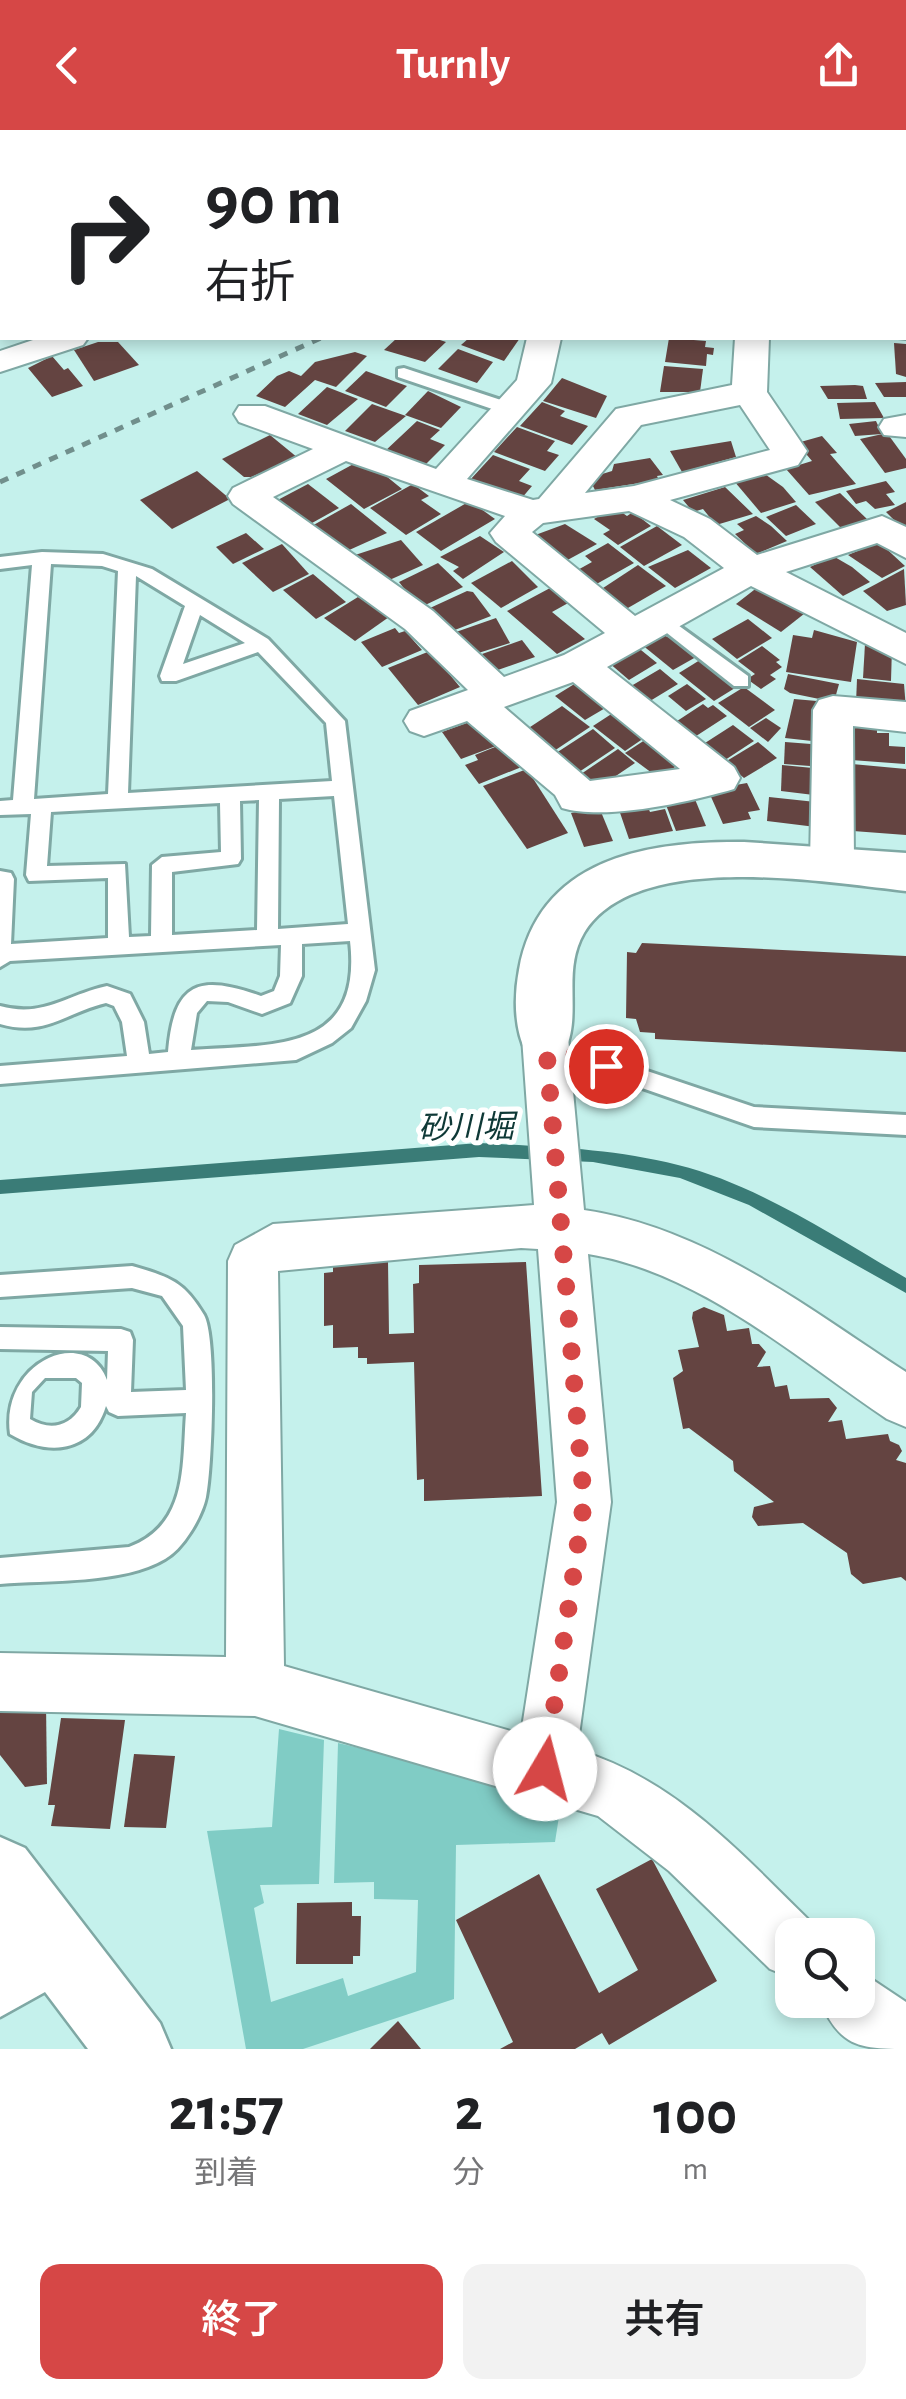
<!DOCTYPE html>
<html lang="ja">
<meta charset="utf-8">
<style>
:root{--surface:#fff;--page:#f2f2f2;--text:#202124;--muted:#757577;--accent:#d64746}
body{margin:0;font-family:"Alegreya Sans","Noto Sans JP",sans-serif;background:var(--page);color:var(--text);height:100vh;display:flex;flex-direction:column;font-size:38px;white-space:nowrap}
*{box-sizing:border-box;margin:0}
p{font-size:32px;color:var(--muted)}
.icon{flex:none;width:55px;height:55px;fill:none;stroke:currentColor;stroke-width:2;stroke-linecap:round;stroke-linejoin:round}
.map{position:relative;height:1919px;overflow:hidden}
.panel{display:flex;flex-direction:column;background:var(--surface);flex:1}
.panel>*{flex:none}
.top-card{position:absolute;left:0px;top:0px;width:908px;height:210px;box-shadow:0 5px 15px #0003;background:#fff;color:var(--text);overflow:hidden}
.buttons{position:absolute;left:775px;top:1788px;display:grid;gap:20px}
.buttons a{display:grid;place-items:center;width:100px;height:100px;border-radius:20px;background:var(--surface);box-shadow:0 5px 15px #0003;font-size:50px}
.pin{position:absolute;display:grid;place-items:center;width:85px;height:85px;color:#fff;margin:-42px;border:5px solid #fff;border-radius:50%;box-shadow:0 2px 10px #0007}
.me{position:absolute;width:110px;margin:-55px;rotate:8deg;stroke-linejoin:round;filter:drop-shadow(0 0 8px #0008)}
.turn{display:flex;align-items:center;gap:35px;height:210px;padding:0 40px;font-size:45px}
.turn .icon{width:130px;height:130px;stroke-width:2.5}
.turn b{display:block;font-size:70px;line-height:85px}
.eta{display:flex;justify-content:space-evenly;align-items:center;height:170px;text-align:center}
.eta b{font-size:60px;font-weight:600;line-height:70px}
.button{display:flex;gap:20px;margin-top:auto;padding:20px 40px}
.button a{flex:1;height:115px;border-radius:20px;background:var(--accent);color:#fff;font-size:40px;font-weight:600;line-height:115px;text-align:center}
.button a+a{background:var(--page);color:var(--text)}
header{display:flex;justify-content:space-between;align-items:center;height:130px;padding:0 40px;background:var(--accent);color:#fff;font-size:45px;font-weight:600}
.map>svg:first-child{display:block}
</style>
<header><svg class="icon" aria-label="back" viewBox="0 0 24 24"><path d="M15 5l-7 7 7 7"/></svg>Turnly<svg class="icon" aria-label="share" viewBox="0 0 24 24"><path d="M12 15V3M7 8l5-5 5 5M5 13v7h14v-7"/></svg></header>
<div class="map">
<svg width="906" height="1919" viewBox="0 0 906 1919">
<rect width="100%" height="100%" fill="#c5f1ec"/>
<polygon fill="#80ccc5" points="279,1599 324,1610 319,1754 260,1755 264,1773 254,1778 271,1872 343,1848 348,1866 416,1842 418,1770 374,1769 374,1752 334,1753 338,1613 419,1632 560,1680 555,1712 456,1715 454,1869 303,1919 246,1919 207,1701 272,1697"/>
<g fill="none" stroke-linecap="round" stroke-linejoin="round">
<path fill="#3a7c77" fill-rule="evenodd" d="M479,1013c69,4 131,5 199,22 78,19 159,73 228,113v15l-157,-88 -69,-27 -87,-16 -114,-5 -479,37v-14z"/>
</g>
<g fill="#644441">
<polygon points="397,208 434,208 446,212 425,232 384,220"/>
<polygon points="469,208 520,208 504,231 461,215"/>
<polygon points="669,208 706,211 705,217 714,218 713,225 707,224 706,236 665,232"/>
<polygon points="98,212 118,212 139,235 94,251 74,220"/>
<polygon points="894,213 906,214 906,247 896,244"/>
<polygon points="458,219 493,232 477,253 438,239"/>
<polygon points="355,222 367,226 336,257 315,250 285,277 256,266 277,246 289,241 301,246 315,232"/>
<polygon points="52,226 64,240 68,238 83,256 52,267 28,238"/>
<polygon points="664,236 703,239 700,262 660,262"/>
<polygon points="366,241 407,256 386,277 345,261"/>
<polygon points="562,248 607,266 596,288 543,271"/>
<polygon points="906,252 906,267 884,267 875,253"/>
<polygon points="855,255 863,256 867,269 828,269 820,256"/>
<polygon points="327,257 358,269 327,295 298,284"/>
<polygon points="428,261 461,277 441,298 405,285"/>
<polygon points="542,272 565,281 560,286 588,296 572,315 520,296"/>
<polygon points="875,272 884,288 840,289 837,273"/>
<polygon points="372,274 406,286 375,312 345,301"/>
<polygon points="417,291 440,300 430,309 445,315 426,334 384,322"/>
<polygon points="876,291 882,304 855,306 849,294"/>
<polygon points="517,297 555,311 547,321 559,325 545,341 494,322"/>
<polygon points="887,303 906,329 906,338 885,343 860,309"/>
<polygon points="270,305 298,328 251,347 244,347 222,329"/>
<polygon points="822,306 837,323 830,324 856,354 809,365 786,339 812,331 797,313"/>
<polygon points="731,311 736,327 682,342 670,321"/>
<polygon points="493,325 530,339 519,351 532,356 521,369 470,350"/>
<polygon points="650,328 663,345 657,346 659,350 595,360 589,348 612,341 614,334"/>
<polygon points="359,331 370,340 375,337 402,359 364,379 326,349"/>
<polygon points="197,341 230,369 172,399 140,370"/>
<polygon points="762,342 783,357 796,372 761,383 734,351"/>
<polygon points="886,351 895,362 886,364 895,375 875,379 866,371 856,374 846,361"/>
<polygon points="308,354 339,378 303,398 272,373"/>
<polygon points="413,354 429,366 421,370 441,384 406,405 370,378"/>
<polygon points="725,357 753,384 716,395 703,379 693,382 683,370"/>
<polygon points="840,363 868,390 843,400 815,372"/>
<polygon points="470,371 495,389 441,421 416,402"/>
<polygon points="906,372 906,402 886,382"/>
<polygon points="351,374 387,403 347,421 310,397"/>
<polygon points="796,375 816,394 786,406 766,387"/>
<polygon points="614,377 627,386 633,382 651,396 618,415 603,404 610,400 594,389"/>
<polygon points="756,386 771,396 787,411 756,424 735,404 744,400 737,394"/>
<polygon points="565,394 597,414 562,433 530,407"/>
<polygon points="657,396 682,415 644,436 620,417"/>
<polygon points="246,403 264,419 233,434 216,417"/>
<polygon points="480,406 504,422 463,449 453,441 459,437 440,427"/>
<polygon points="401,410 423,435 385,452 352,426"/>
<polygon points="879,412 905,436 882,448 848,425"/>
<polygon points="608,413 634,433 593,456 574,442 592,432 585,426"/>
<polygon points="282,414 309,444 273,462 242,433"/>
<polygon points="688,420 711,438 675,458 648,437"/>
<polygon points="833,426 852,437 870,452 843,466 810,437"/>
<polygon points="512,431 538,457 501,478 471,453"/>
<polygon points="438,433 463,457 419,478 399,452"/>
<polygon points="638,435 666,456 621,482 597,462"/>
<polygon points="904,439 906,475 887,481 863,461"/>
<polygon points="313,444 346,472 316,489 283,460"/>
<polygon points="763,453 809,480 781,502 736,474"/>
<polygon points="552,457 570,472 552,482 585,509 557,524 507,481"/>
<polygon points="467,461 473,462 491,486 447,503 430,478"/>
<polygon points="358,467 389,487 355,511 324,488"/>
<polygon points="496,488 510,513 472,525 456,502"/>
<polygon points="748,489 772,508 737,529 712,509"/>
<polygon points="395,498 399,503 405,501 422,520 382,537 361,512"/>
<polygon points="814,500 857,512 851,552 786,542 793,505 812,508"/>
<polygon points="659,503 674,510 696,527 673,540 641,514"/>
<polygon points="522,510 535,527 495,541 482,524"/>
<polygon points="865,514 892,517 891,551 863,548"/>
<polygon points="636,516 657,533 629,550 608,532"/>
<polygon points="762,516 780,530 776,532 782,537 770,545 776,549 761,559 747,549 755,544 738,531"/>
<polygon points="430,521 460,557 418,575 388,538"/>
<polygon points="700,530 735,558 714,571 679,543"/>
<polygon points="660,539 678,554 650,571 646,567 640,571 626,559"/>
<polygon points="788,544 839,554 834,572 790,563 784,559"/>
<polygon points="857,549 904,554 906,579 856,573"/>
<polygon points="576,553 607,577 585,590 555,566"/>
<polygon points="687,554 706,569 686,581 668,566"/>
<polygon points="744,557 775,580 749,597 718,573"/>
<polygon points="794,569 817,571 821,612 785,608"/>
<polygon points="703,574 708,578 713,575 727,586 690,610 671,595"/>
<polygon points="562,576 590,597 551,623 524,601"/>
<polygon points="616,581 647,606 625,621 593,596"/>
<polygon points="766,588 781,598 768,612 750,598"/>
<polygon points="472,591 496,616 461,629 442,602"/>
<polygon points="733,595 754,611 725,630 717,628 705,613"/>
<polygon points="851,595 877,597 877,603 889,603 889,616 905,617 905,634 851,630"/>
<polygon points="593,599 615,618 576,644 553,625"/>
<polygon points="648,608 682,634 656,646 625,623"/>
<polygon points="758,612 777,628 744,648 725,632"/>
<polygon points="785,612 824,615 823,637 784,634"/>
<polygon points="500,615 524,636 479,654 465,635 478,630 475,625"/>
<polygon points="618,619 635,633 604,654 594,655 581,644"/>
<polygon points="852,634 906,639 906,705 853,701"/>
<polygon points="782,635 823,639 822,666 781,661"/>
<polygon points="527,639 568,703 527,719 483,656"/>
<polygon points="747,653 760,680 748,682 751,689 723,694 708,660"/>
<polygon points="692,662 706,696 676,701 663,667"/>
<polygon points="769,667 825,673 824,698 767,691"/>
<polygon points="645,670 650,682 665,679 673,701 629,709 617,674"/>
<polygon points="599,677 613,711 584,717 571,683"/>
<polygon points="642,813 906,826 906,922 655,909 655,903 640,902 636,889 626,888 627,822 636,823"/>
<polygon points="388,1131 389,1204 414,1203 413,1154 419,1153 419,1135 526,1132 542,1366 424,1371 424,1349 417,1350 414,1232 367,1234 367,1228 358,1228 358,1217 333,1218 333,1195 324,1196 324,1143 333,1142 333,1133"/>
<polygon points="704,1177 724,1185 727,1201 749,1198 752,1214 759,1214 766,1222 757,1237 770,1236 775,1257 787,1255 790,1269 829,1268 837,1278 828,1292 842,1290 846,1309 888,1304 890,1311 899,1315 902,1321 896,1330 906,1333 906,1451 901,1447 863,1454 851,1444 847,1423 803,1393 758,1396 752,1387 754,1377 774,1372 734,1341 733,1331 689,1298 683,1299 673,1248 683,1241 678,1220 699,1217 692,1188 693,1182"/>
<polygon points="46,1573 47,1654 25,1657 0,1625 0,1579"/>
<polygon points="61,1588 125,1590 110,1699 51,1696 55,1675 48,1675"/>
<polygon points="134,1624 175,1626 166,1698 124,1697"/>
<polygon points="652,1729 717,1851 609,1915 602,1903 575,1919 500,1919 513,1912 456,1790 539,1744 599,1863 638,1840 596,1759"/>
<polygon points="352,1772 352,1786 361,1786 360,1826 353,1826 353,1834 296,1834 297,1773"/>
<polygon points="398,1891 421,1919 370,1919"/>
</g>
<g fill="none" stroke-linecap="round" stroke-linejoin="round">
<defs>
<g id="service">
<rect x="905" y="56" width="1" height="8"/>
<rect x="905" y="104" width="1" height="10"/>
<polygon points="404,238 516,275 518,279 510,284 504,283 398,247 398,239"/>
<path d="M42,422l61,2 49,15 116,70 77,82 30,249 -9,31 -15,27 -19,15 -36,17 -296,24v-18l127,-10 -5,-34 -8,-16 -8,-3c-41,10 -61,34 -106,21v-18c43,12 66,-11 107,-20l23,8 14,28 5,32 19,-2c6,-71 31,-78 93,-56l13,-5 6,-15 1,-31 -271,16 -10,6v-96l11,2 3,6 -3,65 97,-6v-60l-79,3 -3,-6 5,-61 -31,1v-14l13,-1 19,-235 -32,4v-12zM51,434l51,2 16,5 -10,223 -74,5zM136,446l49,30 -25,70 2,5h14l82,-29 68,71 6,58 -204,12zM200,485l45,28 -62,21zM334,666l14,128 -70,5 1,-130zM259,670l-2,130 -85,5v-63l66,-8 3,-5 -1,-58zM220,673l1,49 -59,5 -10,8 -1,71 -22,1 -4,-73 -78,2 4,-54zM350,811c13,113 -78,103 -159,109l6,-37 10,-12 21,1 34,12 28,-11 12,-27v-32z"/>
<polygon points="660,482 748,546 748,556 734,556 653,492 651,488"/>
<polygon points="573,916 754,977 906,985 906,1005 754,997 573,934 539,932 536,926 539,920"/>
<path d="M132,1136c37,11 51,14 72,49 13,23 8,153 2,182 -4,20 -23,52 -41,62 -41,25 -118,21 -165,25v-26l129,-11c59,-22 53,-81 57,-134l-68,3 -9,-4 -3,-6c-14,47 -58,51 -96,28 -10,-72 76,-110 97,-54l1,-29 -108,-2v-22l121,2 9,3 3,8 -2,52 55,-2 -3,-64 -21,-30 -30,-8 -132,9v-22zM45,1248h31l6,5 -1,24c-12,20 -31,24 -51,12l2,-27z"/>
</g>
<g id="minor">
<rect x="307" y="0" width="30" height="2"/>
<rect x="0" y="12" width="2" height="26"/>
<rect x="905" y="33" width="1" height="18"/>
<polygon points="2,122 2,142 0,143 0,123"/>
<polygon points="905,189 906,189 906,209 898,208 905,208"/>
<polygon points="39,208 88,208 83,215 0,242 0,221"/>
<path d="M527,208h34l-10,45 -84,96 66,21 6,-1 77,-90 116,-24 3,-47h34l-2,54 40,59 -9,14 -128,35 40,19 47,36 125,-39 24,11v31l-29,-15 -91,29 120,61v31l-155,-78 -144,81 127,100 6,11 -6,11c-44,13 -129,32 -172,19l-7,-13 -88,-74 -43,15 -14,-5 -6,-10 6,-10 58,-21 -63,-61 -172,-125 -5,-8 5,-8 80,-39 -74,-27 -5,-8 5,-8h26l171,63 81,-89zM740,275l30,45 -136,36 -49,7 56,-68zM346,331l159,55 -15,17 6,9 109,91 -41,22 -60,22 -71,-66 -160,-114zM629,381l55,26 40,31 -89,48 -103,-84 11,-9zM573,552l107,87 -90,12 -86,-74z"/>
<polygon points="906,285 906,307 884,305 879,297 884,289"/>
<polygon points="833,566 906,572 906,602 853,596 854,733 847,745 832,749 817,745 810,733 813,580 819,570"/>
<path d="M545,888l16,6 7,13 16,173c122,18 222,97 322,162v55l-19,-8c-91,-61 -187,-147 -299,-165l23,248 -34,248c99,29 165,105 237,175l4,10h-26v43l-22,-9 -101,-98 -71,-55 -343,-100 -255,-5v-58l226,4 2,-396 7,-16 38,-21 261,-19 -12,-168 7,-13zM521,1118l17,1 19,253 -36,232 -237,-68 -6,-395z"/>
<path d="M858,1840l48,32v47c-46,0 -67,-2 -86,-49h38z"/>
</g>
<g id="tertiary">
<path d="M744,712l162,11v38c-83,-9 -271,-42 -322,42 -23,39 -1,83 -20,119l-19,7 -19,-7c-12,-24 -12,-56 -7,-82 20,-113 130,-129 225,-128z"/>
<polygon points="0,1707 25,1718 160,1893 171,1919 88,1919 45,1862 0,1887"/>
</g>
</defs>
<use href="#service" stroke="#7fa8a4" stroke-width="6"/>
<use href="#minor" stroke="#7fa8a4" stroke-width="4"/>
<use href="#tertiary" stroke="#7fa8a4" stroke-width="5"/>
<use href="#service" fill="#fff" fill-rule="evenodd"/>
<use href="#minor" fill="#fff" fill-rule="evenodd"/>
<use href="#tertiary" fill="#fff" fill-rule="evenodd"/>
<g stroke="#718f8c" stroke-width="5" stroke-dasharray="9 9" stroke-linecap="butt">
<polyline points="746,2 752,0"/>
<polyline points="777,2 783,0"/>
<polyline points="0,352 321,208"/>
</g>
</g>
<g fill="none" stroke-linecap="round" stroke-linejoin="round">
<polyline stroke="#d64746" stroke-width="18" stroke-dasharray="0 32.4" points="545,1639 584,1372 547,926 573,924 606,936"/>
</g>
<g text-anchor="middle" stroke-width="10" stroke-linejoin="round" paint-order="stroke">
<g font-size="32" font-style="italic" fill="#0e3836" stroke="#fff">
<text transform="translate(466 997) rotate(-1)" y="11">砂川堀</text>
</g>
</g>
</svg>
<div class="buttons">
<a><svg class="icon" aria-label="search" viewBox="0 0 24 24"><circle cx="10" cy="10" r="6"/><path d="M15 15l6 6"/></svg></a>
</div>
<div class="pin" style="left:606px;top:936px;background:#d93025"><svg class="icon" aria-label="arrive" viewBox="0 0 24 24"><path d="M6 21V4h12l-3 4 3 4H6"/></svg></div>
<svg class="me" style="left:545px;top:1639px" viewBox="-20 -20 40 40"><circle r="19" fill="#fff"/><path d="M0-13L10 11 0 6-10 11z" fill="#d64746"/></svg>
<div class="top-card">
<div class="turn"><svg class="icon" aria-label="right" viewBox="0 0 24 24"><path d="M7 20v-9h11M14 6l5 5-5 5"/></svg><div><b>90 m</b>右折</div></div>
</div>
</div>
<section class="panel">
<div class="eta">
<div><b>21:57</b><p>到着</p></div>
<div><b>2</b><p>分</p></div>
<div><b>100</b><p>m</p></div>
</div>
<div class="button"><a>終了</a><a>共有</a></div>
</section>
